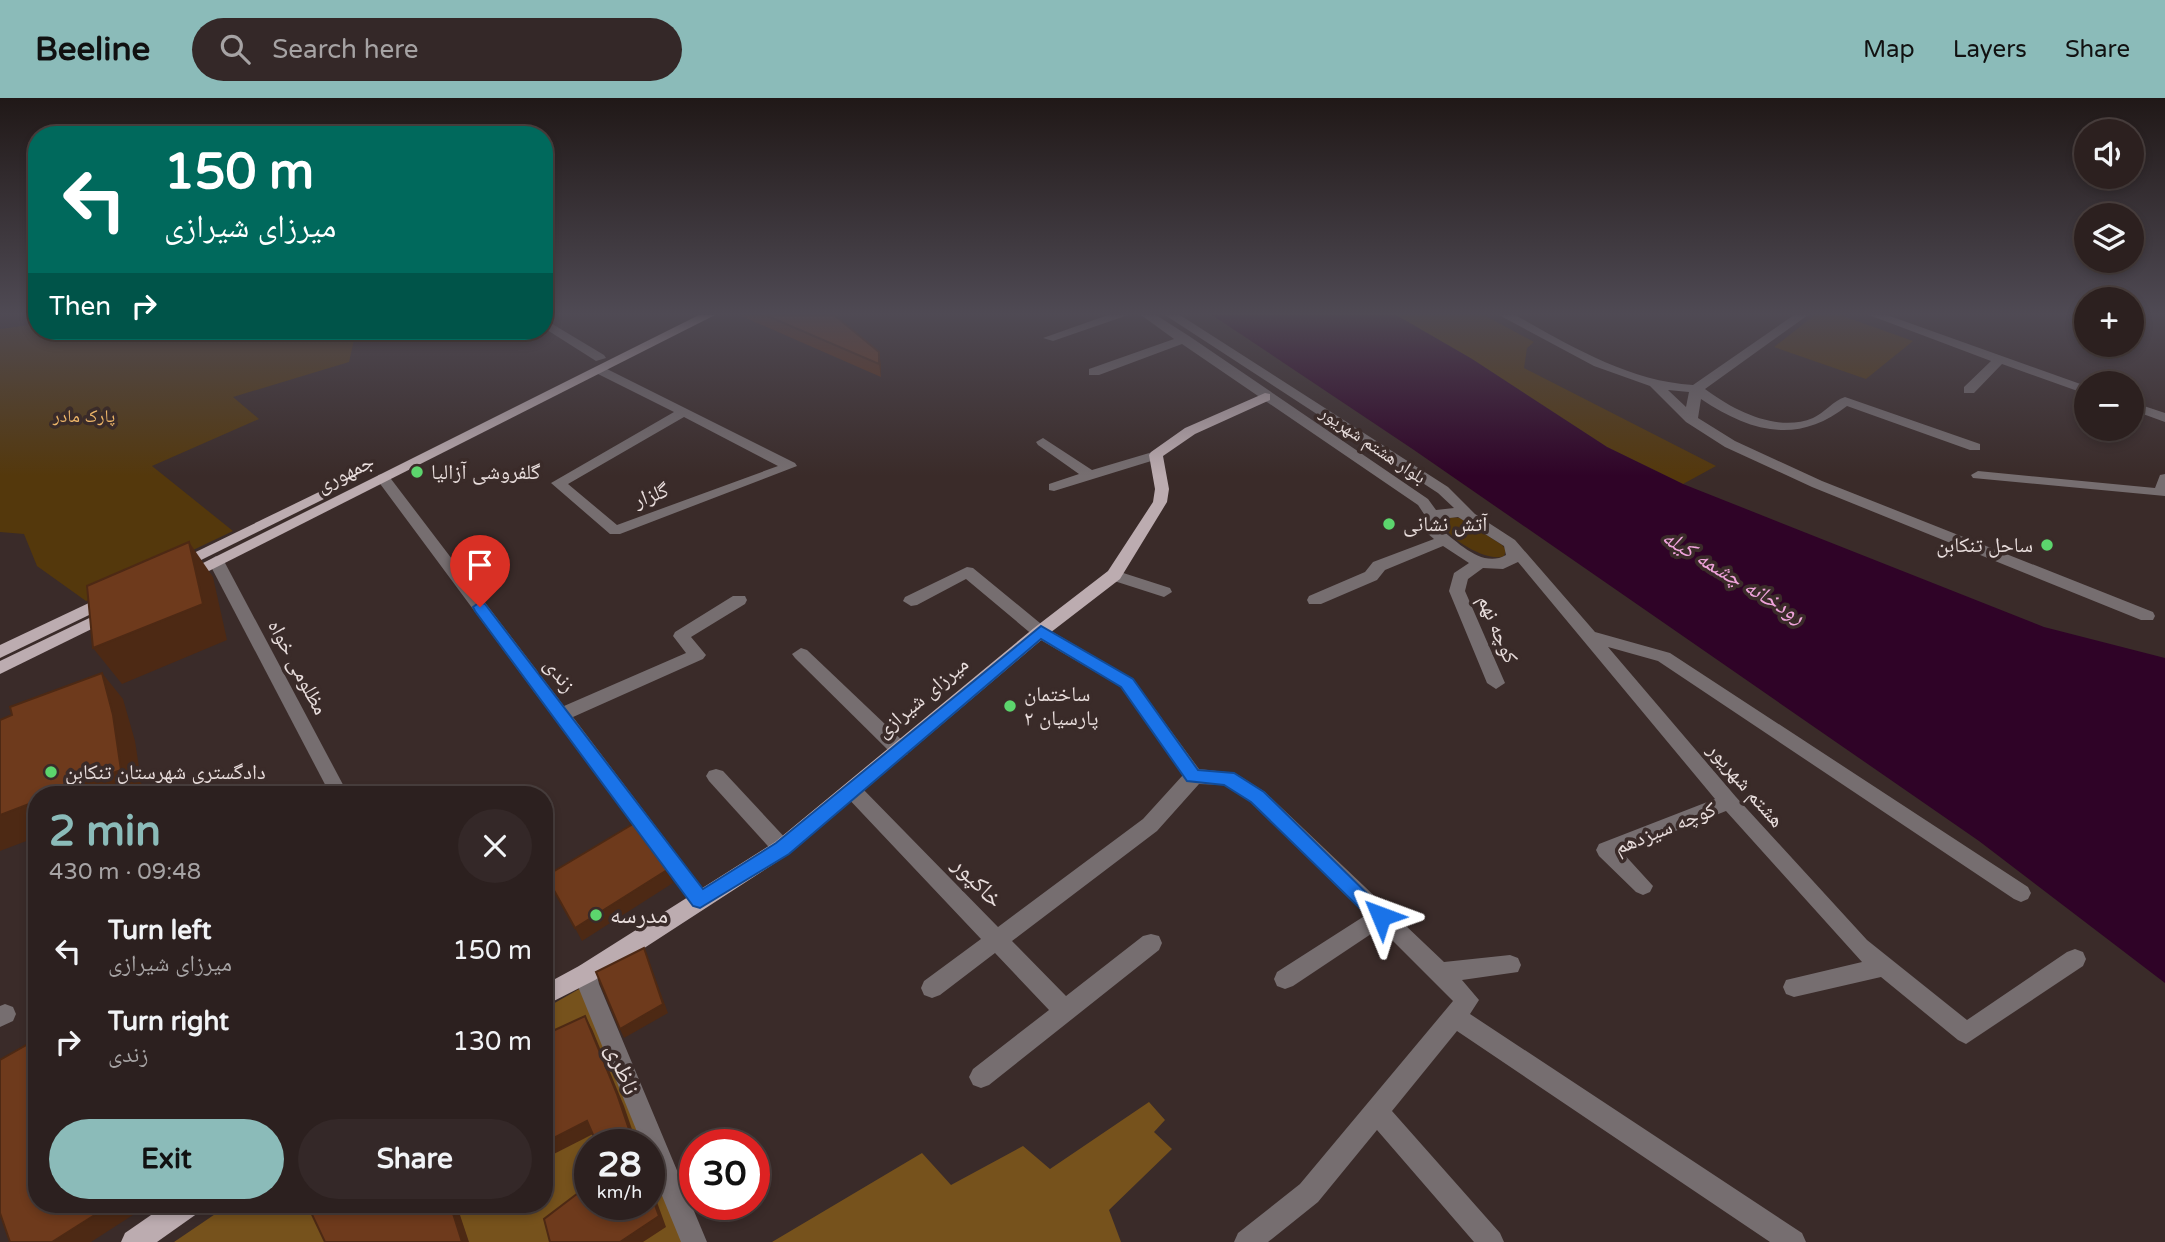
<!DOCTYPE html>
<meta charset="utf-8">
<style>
:root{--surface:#2c201f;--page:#342828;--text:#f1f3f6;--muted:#a6a3a4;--line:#483e3d;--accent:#8bbbb9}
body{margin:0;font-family:"Varela Round","Noto Naskh Arabic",sans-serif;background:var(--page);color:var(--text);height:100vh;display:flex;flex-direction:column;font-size:26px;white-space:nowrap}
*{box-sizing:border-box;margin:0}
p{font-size:23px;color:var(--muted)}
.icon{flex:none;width:38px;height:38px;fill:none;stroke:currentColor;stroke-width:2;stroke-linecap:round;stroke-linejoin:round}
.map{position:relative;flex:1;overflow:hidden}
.details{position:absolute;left:28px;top:688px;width:525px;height:427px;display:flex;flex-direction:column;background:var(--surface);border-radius:28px;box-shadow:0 4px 10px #0003,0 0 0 2px var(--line)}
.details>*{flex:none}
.top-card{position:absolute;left:28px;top:28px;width:525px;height:214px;border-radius:28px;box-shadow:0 4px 10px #0003,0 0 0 2px var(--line);background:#00695c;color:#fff;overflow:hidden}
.controls{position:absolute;left:2074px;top:21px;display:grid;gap:14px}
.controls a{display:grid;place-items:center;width:70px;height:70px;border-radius:50%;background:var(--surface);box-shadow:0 4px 10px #0003,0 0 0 2px var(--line);font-size:35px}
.speed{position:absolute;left:574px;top:1031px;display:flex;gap:14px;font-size:35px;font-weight:700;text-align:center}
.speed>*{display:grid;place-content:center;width:91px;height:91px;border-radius:50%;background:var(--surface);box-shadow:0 4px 10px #0003,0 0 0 2px var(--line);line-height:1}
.speed small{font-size:18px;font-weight:400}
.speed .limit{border:10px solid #d22;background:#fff;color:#111}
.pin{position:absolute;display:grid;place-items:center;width:60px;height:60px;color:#fff;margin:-72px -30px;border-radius:50% 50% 50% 0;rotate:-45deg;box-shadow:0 0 7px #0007}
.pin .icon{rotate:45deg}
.me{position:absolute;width:77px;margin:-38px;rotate:314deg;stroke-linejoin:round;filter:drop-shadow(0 0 5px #0008)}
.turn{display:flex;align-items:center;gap:24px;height:147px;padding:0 21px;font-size:32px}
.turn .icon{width:91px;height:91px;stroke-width:2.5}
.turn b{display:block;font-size:49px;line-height:60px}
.then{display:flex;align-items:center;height:66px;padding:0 21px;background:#0003;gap:14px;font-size:26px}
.round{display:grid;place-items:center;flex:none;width:74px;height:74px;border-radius:37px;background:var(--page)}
.summary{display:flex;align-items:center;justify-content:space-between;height:119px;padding:0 21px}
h1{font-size:42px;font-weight:800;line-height:52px;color:var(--accent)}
.primary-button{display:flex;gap:14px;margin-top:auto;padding:14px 21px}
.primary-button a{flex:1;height:80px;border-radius:42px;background:var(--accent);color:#111;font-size:28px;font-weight:800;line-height:80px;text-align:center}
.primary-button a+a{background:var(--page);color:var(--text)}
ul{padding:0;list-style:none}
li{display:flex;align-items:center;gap:21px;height:91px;padding:0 21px}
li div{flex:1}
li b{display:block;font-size:26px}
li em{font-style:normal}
header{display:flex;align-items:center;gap:42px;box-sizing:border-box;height:98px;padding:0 35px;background:var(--accent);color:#111}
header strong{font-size:33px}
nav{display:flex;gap:38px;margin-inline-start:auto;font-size:24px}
.search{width:490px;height:63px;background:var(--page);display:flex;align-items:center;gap:18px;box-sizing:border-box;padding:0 24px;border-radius:38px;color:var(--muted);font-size:26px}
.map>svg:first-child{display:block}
</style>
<header>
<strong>Beeline</strong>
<div class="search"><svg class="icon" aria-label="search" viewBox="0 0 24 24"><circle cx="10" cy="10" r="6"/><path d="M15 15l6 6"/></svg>Search here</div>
<nav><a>Map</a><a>Layers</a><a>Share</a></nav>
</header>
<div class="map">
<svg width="2165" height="1144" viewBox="0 0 2165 1144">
<rect width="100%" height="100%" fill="#3a2b29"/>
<g fill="#54380c">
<polygon points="1396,217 1484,217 1534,244 1527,250 1524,270 1716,368 1683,386 1607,349 1472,261"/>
<polygon points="1815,217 1840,217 1913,243 1866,281 1774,249"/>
<polygon points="37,226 37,233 356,233 349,264 233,299 259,321 152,368 233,433 86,503 37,468 24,436 0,434 0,231"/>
<path d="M1450,419l10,1 42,27 4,5 -2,6c-16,7 -59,-18 -62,-35z"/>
</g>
<g fill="#76521c" fill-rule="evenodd">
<path d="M588,886l106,258h-520l56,-38h314v-195zM590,1046h59v60h-59z"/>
<polygon points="1149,1004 1165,1022 1154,1034 1172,1051 1109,1112 1121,1144 772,1144 922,1055 951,1087 1023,1048 1050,1071"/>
</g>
<polygon fill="#2f0327" points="1212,217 1396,217 1472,261 1607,349 1683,386 2044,529 2165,560 2165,885 1979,743 1414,352"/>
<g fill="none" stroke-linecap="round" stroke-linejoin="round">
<g fill="#766e70" fill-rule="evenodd">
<polygon points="1108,217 1128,217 1053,243 1043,240"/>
<path d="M1141,217h15l33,21 239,163 8,11 18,-2 -16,-15 -273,-178h15l268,172 27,27 40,26 80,92 75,21 358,234 3,6 -3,6 -7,3 -7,-3 -356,-238 -50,-14 128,150 131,143 100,80 100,-68 8,-3 8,3 3,7 -3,7 -117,78 -8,-4 -77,-63 -87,20 -8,-3 -3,-7 3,-7 76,-18 -136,-151 -104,41 31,34 -3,6 -7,3 -7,-3 -37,-36 -3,-6 3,-6 116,-45 -197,-237 -15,7 -20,-1 -15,11 -3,12 40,92 -9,6 -9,-6 -38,-92 5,-18 15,-10 -26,-17 -58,24 -8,10 -56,24h-12l-2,-4 2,-4 56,-24 8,-10 61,-23 -7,-6 -5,-11 4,-5 -8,-12 -236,-161 -83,31h-10v-6l85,-30zM1458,419l46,29 2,9c-24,14 -49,-14 -67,-27l-1,-6 3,-3z"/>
<path d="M1499,217h16c56,31 113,66 178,70l101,-70h14l-103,74c28,21 72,44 108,29 11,-5 20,-17 32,-21l135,47v6h-10l-123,-44c-49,39 -97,26 -146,-7l-3,19 37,23 87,40 331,131 2,4 -2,4h-12l-329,-133 -87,-40 -39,-25 -36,-36 -56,-20zM1668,292l21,2 -3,15z"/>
<polygon points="1869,217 1887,217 2086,288 2086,296 2002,266 1974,295 1964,295 1964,289 1991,263"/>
<polygon points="544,221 604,257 606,260 596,263 544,230"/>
<path d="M601,268l194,97 2,3 -177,68h-10l-59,-51 123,-71 -78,-39 -1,-3zM684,319l94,49 -161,59 -49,-41z"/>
<polygon points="2132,304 2165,315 2165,324 2132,312"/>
<polygon points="1043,340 1092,372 1156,353 1163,357 1161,360 1054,393 1049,392 1049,386 1079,376 1038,347 1036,344"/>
<polygon points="1978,373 2155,390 2160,377 2165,376 2165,398 1973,380 1971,377"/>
<polygon points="383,376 388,377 564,608 686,555 673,538 675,534 733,498 745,498 747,502 745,506 691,539 706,557 703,561 573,619 707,796 711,802 707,808 700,811 693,808 378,383 378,377"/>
<polygon points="216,458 224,463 348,696 330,696 208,463"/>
<polygon points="967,469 973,470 1046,530 1133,581 1199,671 1235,675 1265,694 1444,864 1510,857 1518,860 1521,867 1518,874 1462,882 1479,902 1470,916 1802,1135 1806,1144 1770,1144 1457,933 1392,1013 1500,1135 1504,1144 1474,1144 1377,1032 1318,1104 1268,1144 1234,1144 1238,1135 1300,1086 1453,903 1380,830 1293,888 1285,891 1277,888 1274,881 1277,874 1366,817 1251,704 1224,687 1199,686 1157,733 1012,843 1066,898 1143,838 1151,836 1159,838 1162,845 1159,852 989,987 981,990 973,987 969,979 973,971 1049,912 995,855 940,897 932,900 924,897 921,890 924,883 981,841 845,697 842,692 845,687 859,687 998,829 1143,721 1183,677 1121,589 1034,538 966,481 917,507 911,508 903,503 905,499"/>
<polygon points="1114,472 1170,490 1172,494 1164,499 1108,481 1106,477"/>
<polygon points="801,550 807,552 907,647 909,652 907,657 893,657 795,560 792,556"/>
<polygon points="716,671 723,673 789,744 792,750 789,756 782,758 775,756 709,683 706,678 709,673"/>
<polygon points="587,865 595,868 599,886 707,1144 681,1144 649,1066 649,1046 642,1046 577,886 576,875 579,868"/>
<polygon points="5,906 13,909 16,916 13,923 0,929 0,908"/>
</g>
<g fill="#bcacb0" fill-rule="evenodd">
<polygon points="699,217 715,217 191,482 179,482 177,478"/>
<polygon points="1265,295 1270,296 1270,302 1195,336 1163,358 1169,391 1167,404 1120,481 1046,538 789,756 595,882 544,908 544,887 579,868 775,744 1034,530 1108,473 1153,404 1155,391 1149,357 1151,354 1185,330"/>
<polygon points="321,393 328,397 326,400 185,470 173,470 171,466"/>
<polygon points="110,495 116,496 118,500 116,504 0,560 0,547"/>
<polygon points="110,510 116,511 118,515 116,519 0,576 0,563"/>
<polygon points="167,1106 202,1106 198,1115 157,1144 121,1144 125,1135"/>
</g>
</g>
<polygon fill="#5f3218" points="739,217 834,217 879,254 881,279"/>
<g fill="#4d2914">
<polygon points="879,254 881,267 881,279 879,266"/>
<polygon points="189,444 213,479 227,542 122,586 93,550"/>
<polygon points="102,575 123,601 135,643 143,696 54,696"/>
<polygon points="37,703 37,739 0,753 0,717"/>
<polygon points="667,772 673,785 582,843 575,830"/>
<polygon points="644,850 668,915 624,940 620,931"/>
<polygon points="585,918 592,931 624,1008 637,1046 634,1046"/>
<polygon points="587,1023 595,1035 544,1061 544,1045"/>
<polygon points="649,1082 666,1129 643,1144 620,1144 649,1091"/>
<polygon points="112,1106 150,1106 91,1144 52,1144"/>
<polygon points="449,1106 477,1106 460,1117 469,1144 462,1144"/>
</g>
<g fill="#6e3a1c" stroke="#4d2914" stroke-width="2">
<polygon points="765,217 834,217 879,254 879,266"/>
<polygon points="189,444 203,506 93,550 87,488"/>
<polygon points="102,575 113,617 121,672 54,696 37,696 37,703 0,717 0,622 12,617 10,609"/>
<polygon points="633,726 667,772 575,830 546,778"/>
<polygon points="644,850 663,906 620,931 596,874"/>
<polygon points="585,918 617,996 634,1046 597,1046 587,1023 544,1045 544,937"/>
<polygon points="37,941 37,1106 112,1106 52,1144 10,1144 0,1115 0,962"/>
<polygon points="590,1086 590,1106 649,1106 649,1091 659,1118 620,1144 550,1144 544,1121"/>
<polygon points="307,1106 450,1106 462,1144 325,1144"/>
</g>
<linearGradient id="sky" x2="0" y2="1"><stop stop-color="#201817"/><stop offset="0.57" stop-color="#4f4a54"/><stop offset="1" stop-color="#4f4a54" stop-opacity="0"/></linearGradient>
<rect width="2165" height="378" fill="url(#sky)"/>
<polygon fill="#1a73e8" stroke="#114b97" stroke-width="2" points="480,504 485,506 703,791 776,745 1041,528 1133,581 1198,672 1234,675 1264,694 1390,818 1388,824 1374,824 1251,704 1224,687 1187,683 1121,589 1041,541 789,756 700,810 693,808 475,513 473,509"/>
<g fill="#5cd56d" stroke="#3a2b29" stroke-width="2.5">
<circle cx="417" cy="374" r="7"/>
<circle cx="1389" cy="426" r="7"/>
<circle cx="2047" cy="447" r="7"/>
<circle cx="1010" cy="608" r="7"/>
<circle cx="51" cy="674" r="7"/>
<circle cx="596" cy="817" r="7"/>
</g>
<g text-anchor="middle" stroke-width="7" stroke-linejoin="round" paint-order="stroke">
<g font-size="18" fill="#edb569" stroke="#3a2b29">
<text x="84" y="324">پارک مادر</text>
</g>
<g font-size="18" fill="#e8dddc" stroke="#3a2b29">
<text transform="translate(1373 347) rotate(34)" y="6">بلوار هشتم شهریور</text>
</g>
<g font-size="21" fill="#e8dddc" stroke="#3a2b29" text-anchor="start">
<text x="431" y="381">گلفروشی آزالیا</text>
<text x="1403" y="433">آتش نشانی</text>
<text x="2033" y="454" text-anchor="end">ساحل تنکابن</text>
<text x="1024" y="603">ساختمان<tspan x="1024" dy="24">پارسیان ۲</tspan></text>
<text x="65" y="681">دادگستری شهرستان تنکابن</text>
</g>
<g font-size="21" fill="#e8dddc" stroke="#3a2b29">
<text transform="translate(345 375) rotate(-26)" y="7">جمهوری</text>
<text transform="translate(651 397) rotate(-20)" y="7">گلزار</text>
<text transform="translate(1498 531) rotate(67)" y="7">کوچه نهم</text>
<text transform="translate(298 569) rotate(62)" y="7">مظلومی خواه</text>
<text transform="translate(560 577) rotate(53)" y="7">زندی</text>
<text transform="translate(922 599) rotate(-40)" y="7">میرزای شیرازی</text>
<text transform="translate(1746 687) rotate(49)" y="7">هشتم شهریور</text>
<text transform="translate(1665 730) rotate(-22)" y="7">کوچه سیزدهم</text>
</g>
<g font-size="23" font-style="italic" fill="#efa3db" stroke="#3a2b29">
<text transform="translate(1734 478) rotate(31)" y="8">رودخانه چشمه کیله</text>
</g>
<g font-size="24" fill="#e8dddc" stroke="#3a2b29">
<text transform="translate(978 784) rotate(46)" y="8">خاکپور</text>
<text transform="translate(623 971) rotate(68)" y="8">ناظری</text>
</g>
<g font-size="24" fill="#e8dddc" stroke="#3a2b29" text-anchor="start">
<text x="610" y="825">مدرسه</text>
</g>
</g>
</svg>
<div class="controls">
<a><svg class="icon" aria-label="sound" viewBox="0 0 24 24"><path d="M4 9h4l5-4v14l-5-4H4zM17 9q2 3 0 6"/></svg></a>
<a><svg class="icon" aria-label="layers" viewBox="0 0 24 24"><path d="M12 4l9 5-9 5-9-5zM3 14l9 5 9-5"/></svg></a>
<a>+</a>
<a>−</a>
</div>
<div class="speed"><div>28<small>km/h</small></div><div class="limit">30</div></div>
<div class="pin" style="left:480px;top:509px;background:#d93025"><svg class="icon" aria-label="arrive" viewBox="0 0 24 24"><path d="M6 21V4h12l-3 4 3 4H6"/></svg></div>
<svg class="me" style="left:1381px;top:818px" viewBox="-20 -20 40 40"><path d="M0-17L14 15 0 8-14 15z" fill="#1a73e8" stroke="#fff" stroke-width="4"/></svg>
<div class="top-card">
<div class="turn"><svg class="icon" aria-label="left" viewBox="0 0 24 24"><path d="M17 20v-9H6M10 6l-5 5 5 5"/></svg><div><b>150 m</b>میرزای شیرازی</div></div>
<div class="then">Then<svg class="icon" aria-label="right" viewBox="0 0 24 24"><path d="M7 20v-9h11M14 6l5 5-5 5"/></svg></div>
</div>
<section class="details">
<div class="summary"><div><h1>2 min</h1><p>430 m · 09:48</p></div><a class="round"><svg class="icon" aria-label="close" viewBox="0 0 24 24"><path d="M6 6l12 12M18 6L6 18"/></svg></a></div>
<ul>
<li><svg class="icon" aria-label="left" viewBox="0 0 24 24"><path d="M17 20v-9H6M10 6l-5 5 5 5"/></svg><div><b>Turn left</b><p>میرزای شیرازی</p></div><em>150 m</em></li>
<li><svg class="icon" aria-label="right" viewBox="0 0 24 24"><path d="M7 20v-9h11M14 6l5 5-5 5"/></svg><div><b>Turn right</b><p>زندی</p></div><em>130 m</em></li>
</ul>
<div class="primary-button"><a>Exit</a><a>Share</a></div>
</section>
</div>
